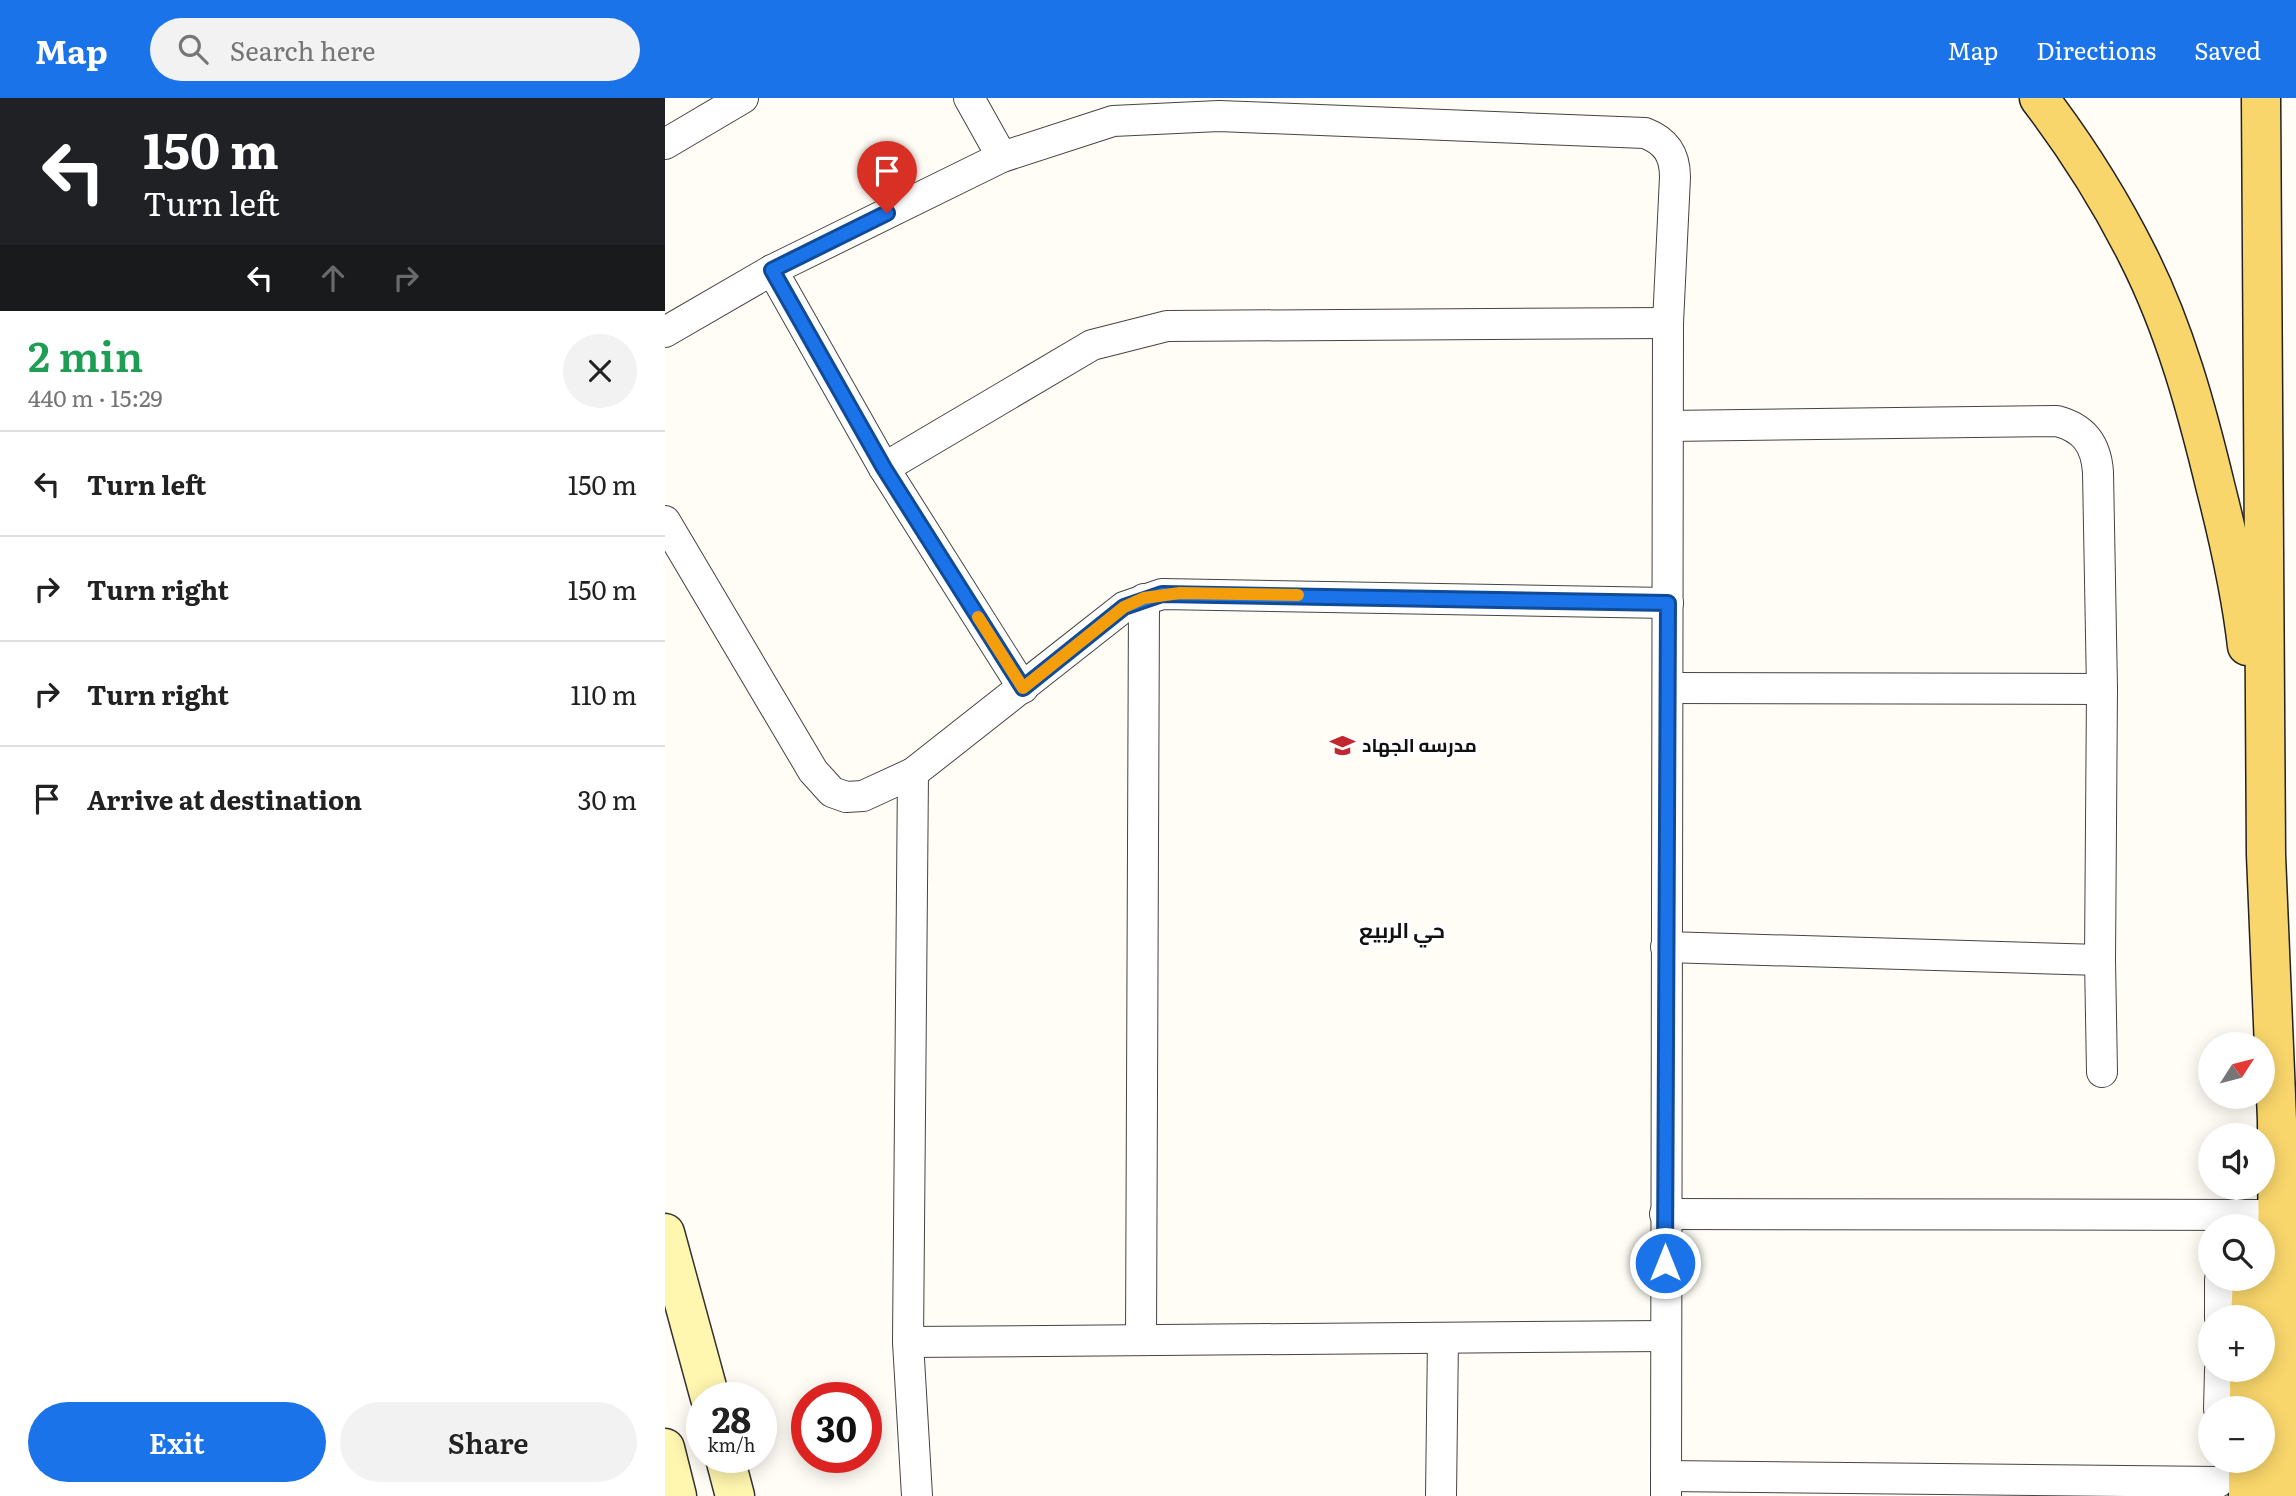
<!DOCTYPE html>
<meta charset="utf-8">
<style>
:root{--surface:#fff;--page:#f2f2f2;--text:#222;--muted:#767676;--line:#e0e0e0;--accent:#1a73e8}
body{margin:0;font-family:Literata,Cairo,serif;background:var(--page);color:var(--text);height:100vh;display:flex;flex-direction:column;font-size:26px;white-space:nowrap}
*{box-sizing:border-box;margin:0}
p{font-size:23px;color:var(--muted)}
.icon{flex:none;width:38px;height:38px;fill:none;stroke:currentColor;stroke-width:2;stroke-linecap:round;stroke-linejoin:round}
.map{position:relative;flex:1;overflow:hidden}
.details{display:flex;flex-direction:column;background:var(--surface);width:665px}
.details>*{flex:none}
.hud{background:#202124;color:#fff;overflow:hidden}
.needle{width:46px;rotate:54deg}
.controls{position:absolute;left:1533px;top:934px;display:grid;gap:14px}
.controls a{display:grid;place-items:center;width:77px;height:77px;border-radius:50%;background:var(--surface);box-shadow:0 4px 18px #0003;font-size:35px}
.speed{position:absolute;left:21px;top:1284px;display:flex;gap:14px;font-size:35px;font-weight:700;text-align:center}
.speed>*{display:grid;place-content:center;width:91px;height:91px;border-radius:50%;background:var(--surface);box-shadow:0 4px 18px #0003;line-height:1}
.speed small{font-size:18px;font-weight:400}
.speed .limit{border:10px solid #d22;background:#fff;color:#111}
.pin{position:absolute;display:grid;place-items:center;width:60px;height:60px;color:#fff;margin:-72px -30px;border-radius:50% 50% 50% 0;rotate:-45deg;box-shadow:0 0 7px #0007}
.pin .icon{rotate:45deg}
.me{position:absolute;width:77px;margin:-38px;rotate:0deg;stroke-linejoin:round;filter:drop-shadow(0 0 5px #0008)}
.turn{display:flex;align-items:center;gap:24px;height:147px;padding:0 28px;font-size:32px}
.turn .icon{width:91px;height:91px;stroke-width:2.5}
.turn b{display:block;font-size:49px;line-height:60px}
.lanes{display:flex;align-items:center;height:66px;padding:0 28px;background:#0003;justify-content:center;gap:35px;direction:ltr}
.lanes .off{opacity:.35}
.round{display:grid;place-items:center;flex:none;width:74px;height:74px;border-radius:37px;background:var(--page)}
.overview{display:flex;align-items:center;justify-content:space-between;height:119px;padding:0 28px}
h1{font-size:42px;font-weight:600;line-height:52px;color:#1e9e55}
.action{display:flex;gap:14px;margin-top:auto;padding:14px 28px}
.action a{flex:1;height:80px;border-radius:42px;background:var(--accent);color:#fff;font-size:28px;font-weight:600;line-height:80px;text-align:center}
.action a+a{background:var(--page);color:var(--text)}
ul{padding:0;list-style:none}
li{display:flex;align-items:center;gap:21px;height:105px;padding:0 28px;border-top:2px solid var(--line)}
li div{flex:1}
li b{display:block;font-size:26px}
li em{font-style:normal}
header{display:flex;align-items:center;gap:42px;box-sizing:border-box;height:98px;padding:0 35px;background:var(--accent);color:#fff}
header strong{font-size:33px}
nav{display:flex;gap:38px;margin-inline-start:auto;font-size:24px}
.search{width:490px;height:63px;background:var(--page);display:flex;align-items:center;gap:18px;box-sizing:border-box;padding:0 24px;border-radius:38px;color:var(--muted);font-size:26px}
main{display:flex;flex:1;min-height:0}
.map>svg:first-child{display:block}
</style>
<header>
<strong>Map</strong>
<div class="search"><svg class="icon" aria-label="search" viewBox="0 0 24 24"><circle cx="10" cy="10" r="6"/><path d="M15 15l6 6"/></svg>Search here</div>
<nav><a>Map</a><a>Directions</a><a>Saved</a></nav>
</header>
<main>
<section class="details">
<div class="hud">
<div class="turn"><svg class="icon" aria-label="left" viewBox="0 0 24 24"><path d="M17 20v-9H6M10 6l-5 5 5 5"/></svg><div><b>150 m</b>Turn left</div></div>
<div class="lanes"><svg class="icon" aria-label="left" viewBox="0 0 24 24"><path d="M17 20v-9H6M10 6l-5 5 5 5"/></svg><svg class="icon off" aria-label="ahead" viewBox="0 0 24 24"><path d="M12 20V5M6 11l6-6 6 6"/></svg><svg class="icon off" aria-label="right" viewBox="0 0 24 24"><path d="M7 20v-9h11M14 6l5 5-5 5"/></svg></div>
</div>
<div class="overview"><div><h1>2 min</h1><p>440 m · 15:29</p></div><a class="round"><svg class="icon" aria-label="close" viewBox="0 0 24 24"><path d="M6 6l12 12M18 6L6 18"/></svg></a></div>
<ul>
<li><svg class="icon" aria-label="left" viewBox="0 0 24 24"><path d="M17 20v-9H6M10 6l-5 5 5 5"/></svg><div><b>Turn left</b></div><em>150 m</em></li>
<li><svg class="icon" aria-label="right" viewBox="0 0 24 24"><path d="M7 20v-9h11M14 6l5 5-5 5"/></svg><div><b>Turn right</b></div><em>150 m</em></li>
<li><svg class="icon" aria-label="right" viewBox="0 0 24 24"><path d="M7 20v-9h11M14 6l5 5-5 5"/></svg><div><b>Turn right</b></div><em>110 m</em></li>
<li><svg class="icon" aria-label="arrive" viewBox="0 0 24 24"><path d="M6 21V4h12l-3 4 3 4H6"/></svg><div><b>Arrive at destination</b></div><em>30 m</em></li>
</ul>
<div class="action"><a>Exit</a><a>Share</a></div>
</section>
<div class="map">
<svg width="1631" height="1398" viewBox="0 0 1631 1398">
<rect width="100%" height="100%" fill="#fffdf5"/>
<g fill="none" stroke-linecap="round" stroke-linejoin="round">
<defs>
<g id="minor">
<polyline points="304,0 337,59"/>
<polyline points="0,46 78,0"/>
<polyline points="107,172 219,370 358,590"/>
<path d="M0,234l107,-62 230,-113 111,-36 106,-5 426,17c21,8 30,21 30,44l-7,146 -2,1173"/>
<path d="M1003,328l389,-5c27,7 39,23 41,51l4,217 -2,271 2,112"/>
<polyline points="219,370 427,247 502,228 1003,225"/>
<polyline points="0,423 148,673 167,694 181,699 198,698 248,675 459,509 497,496 1003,505"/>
<polyline points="1003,590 1437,591"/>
<polyline points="248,675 243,1244 252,1398"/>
<polyline points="1001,849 1435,862"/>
<polyline points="1000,1116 1597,1117"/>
<polyline points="1555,1220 1555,1181"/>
<polyline points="476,1242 479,501"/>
<polyline points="243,1244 1000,1238"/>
<polyline points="1554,1311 1555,1272"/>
<polyline points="1001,1378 1553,1384"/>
<polyline points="776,1398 778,1240"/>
</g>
<g id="secondary">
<polyline points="0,1135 45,1300"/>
<polyline points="0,1350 12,1398"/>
<polyline points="60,1360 70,1398"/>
</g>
<g id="primary">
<path d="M1374,0c38,50 71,102 99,158 37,73 59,154 78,233 13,51 25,104 31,157"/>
<polyline points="1596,0 1601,757 1612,1022 1614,1398"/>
<polyline points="1585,1220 1587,1181"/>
<polyline points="1584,1311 1584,1272"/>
<polyline points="1583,1398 1583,1363"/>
</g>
</defs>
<use href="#minor" stroke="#444" stroke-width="32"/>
<use href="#secondary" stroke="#333" stroke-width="41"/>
<use href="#primary" stroke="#222" stroke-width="41"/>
<use href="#minor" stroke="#fff" stroke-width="30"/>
<use href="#secondary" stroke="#fff6b0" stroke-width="38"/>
<use href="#primary" stroke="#f9d66b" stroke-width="38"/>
</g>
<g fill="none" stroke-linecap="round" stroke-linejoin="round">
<defs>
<polyline id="route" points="222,115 107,172 219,370 358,590 459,509 497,496 1003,505 1000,1165"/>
</defs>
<use href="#route" stroke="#114b97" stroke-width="18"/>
<use href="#route" stroke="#1a73e8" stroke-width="12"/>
<polyline stroke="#f59e0b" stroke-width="12" points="313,519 358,590 459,509 479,500 515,495 633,497"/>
</g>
<defs>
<symbol id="school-bare" viewBox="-9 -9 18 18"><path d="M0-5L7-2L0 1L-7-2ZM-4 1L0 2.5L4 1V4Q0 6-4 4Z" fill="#c4262e" stroke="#fff" stroke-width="2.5" paint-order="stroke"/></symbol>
</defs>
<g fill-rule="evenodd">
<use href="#school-bare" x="660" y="630" width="35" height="35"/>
</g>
<g text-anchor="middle" stroke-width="7" stroke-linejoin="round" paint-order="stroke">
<g font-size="19" font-weight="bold" fill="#111" stroke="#fff" text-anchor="start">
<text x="697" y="654">مدرسه الجهاد</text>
</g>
<g font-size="21" font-weight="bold" fill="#111" stroke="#fff">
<text x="737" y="840">حي الربيع</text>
</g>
</g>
</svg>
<div class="controls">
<a><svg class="needle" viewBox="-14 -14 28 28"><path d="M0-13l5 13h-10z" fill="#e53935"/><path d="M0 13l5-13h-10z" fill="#767676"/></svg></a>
<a><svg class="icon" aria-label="sound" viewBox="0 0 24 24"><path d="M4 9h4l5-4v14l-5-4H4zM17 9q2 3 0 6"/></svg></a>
<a><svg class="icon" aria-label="search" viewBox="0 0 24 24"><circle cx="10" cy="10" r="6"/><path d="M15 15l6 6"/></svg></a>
<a>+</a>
<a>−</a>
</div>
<div class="speed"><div>28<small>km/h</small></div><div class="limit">30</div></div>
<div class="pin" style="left:222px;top:115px;background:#d93025"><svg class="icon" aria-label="arrive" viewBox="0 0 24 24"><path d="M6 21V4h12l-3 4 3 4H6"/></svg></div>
<svg class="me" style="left:1000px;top:1165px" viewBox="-20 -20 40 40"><circle r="17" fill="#1a73e8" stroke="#fff" stroke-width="3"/><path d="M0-11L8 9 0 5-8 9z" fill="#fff"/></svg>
</div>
</main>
